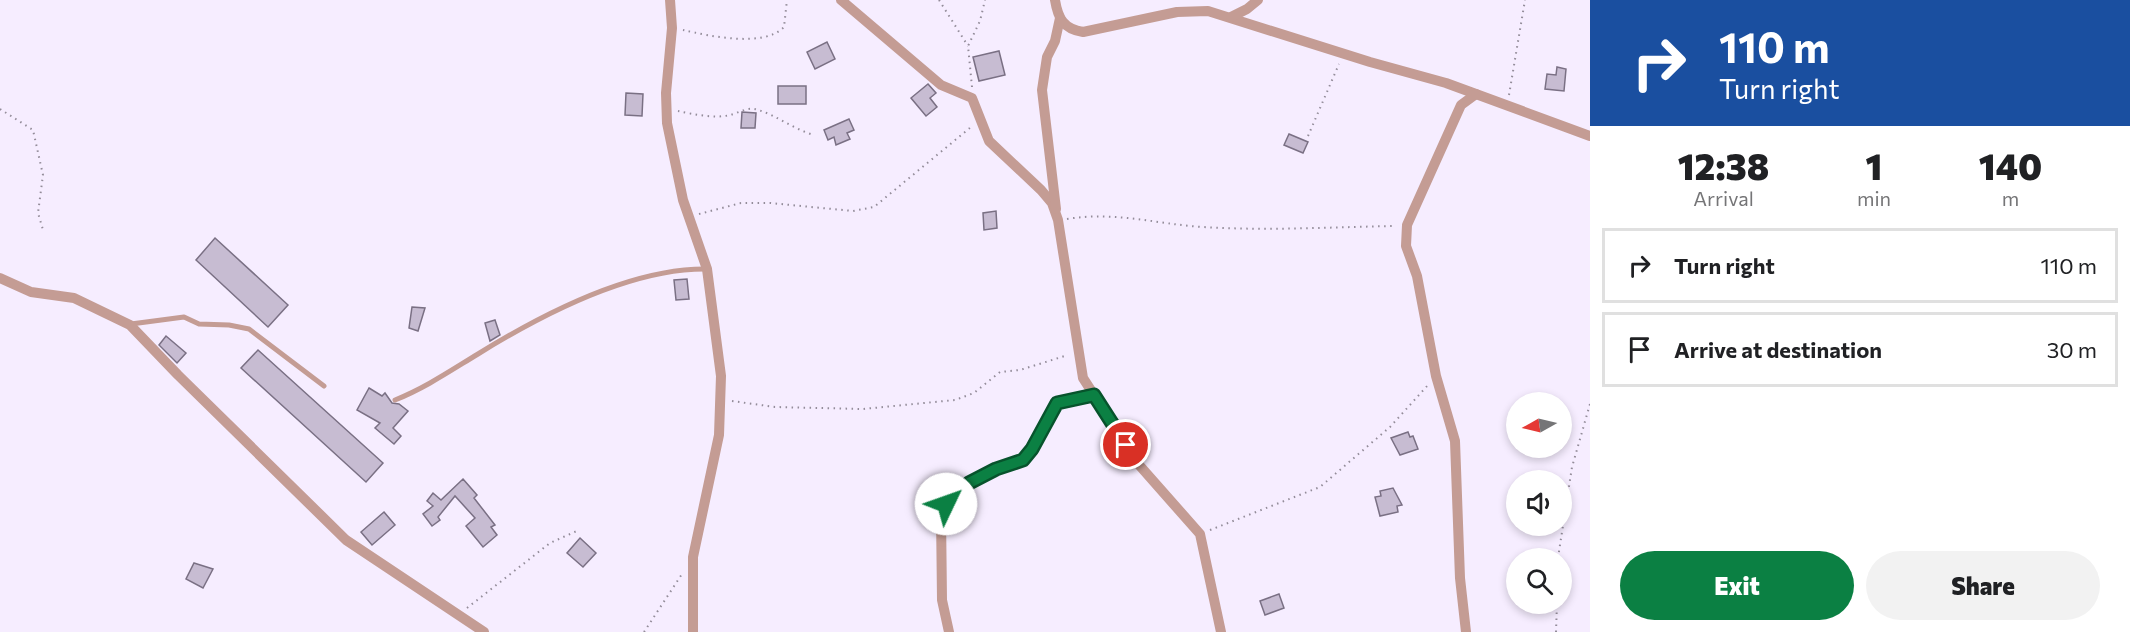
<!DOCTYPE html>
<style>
:root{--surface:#fff;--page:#f2f2f2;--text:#202124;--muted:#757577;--line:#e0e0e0;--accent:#0b8043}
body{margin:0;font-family:Commissioner,sans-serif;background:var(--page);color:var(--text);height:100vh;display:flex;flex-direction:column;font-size:22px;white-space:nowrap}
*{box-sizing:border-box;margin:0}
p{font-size:20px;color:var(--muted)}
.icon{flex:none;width:33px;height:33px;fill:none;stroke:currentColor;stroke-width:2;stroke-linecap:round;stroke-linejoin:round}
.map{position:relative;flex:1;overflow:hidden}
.side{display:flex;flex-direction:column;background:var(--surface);width:540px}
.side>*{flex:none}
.top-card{background:#1a4fa0;color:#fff;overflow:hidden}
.needle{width:39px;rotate:262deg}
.buttons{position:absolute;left:1506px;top:392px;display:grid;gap:12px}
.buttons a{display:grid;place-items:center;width:66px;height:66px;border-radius:50%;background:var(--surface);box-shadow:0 3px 9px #0003;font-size:30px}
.pin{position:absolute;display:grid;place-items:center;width:51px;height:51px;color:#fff;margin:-26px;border:3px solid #fff;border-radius:50%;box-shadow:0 2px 6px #0007}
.me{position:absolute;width:66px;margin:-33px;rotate:48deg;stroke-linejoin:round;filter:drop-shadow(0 0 4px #0008)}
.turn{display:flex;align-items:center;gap:21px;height:126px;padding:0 30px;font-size:27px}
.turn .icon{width:78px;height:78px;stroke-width:2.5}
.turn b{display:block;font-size:42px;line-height:51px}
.eta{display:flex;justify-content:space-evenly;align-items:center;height:102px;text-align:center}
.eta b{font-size:36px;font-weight:800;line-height:42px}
.cta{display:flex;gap:12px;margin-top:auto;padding:12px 30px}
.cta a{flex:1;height:69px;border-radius:36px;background:var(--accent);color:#fff;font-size:24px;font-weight:800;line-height:69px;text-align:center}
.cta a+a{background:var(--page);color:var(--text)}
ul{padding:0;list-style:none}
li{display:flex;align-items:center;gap:18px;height:75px;margin:0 12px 9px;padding:0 18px;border:3px solid var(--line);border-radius:0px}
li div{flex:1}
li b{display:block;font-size:22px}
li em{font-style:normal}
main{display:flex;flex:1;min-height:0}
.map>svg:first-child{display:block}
</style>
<main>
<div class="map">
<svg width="1590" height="632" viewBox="0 0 1590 632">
<rect width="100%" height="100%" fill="#f6edff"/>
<g fill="#c7bcd2" stroke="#7a7084" stroke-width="1.5">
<polygon points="827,42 835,59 815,69 807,52"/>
<polygon points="999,51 1005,75 979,81 973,57"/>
<polygon points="1557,67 1566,69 1564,91 1545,89 1547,74 1556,75"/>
<polygon points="928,84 936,93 930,98 937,107 926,116 911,98"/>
<rect x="778" y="86" width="28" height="18"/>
<polygon points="626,93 643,94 642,116 625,115"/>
<polygon points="742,112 756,113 755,128 741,128"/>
<polygon points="849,119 854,130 847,133 850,139 836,145 834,137 828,140 824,130"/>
<polygon points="1289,134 1308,142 1303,153 1284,145"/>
<polygon points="996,211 997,228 984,230 983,213"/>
<polygon points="215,238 288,305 268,327 196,260"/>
<polygon points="687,279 689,299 676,300 674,280"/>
<polygon points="412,307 425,308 418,331 409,328"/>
<polygon points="495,320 500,335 490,341 485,323"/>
<polygon points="166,336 186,353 177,363 159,345"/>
<polygon points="258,350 383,463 366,482 241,368"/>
<polygon points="369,388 382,396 385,393 392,403 399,404 408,411 393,428 401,436 394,444 375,428 380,423 357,410"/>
<polygon points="1408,432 1410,437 1413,436 1418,449 1400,455 1391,438"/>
<polygon points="463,479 477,495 474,498 495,525 491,527 497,535 483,547 466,526 475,518 455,496 438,517 440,520 432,526 423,514 433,506 427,501 433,493 441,500"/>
<polygon points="1393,488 1402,505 1397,506 1398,512 1380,516 1375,497 1381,496 1380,491"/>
<polygon points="384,512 395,525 372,545 361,532"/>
<polygon points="580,538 596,553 583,567 567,553"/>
<polygon points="194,563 213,569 203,588 186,579"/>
<polygon points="1279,594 1284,608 1265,615 1260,601"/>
</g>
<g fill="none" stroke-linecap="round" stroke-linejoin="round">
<g stroke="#938c99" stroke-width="2" stroke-dasharray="1.5 4.5" stroke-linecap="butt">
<polyline points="939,0 968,46"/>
<path d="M683,30c26,6 81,18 101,-3l3,-27"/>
<polyline points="972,87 968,46 980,21 985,0"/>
<polyline points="1509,95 1525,0"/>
<polyline points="0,109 33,130 43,175 38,213 43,230"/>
<path d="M678,111c15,3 36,8 52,4 9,-2 18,-9 28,-5 18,5 35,19 56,25"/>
<polyline points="1308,136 1339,64"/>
<polyline points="699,214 741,203 770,203 853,211 874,207 971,127"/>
<path d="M1067,219c49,-8 88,5 136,8 65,4 128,0 193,-1"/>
<polyline points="732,401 775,407 863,409 955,400 974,393 1000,372 1020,370 1068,355"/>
<polyline points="1210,530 1320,487 1390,427 1428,385"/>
<polyline points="1558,558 1572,467 1590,404"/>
<polyline points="467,608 550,543 579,530"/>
<polyline points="644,632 682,574"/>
<polyline points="1556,632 1557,603"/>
</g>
<g stroke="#c49c94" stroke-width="5">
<polyline points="131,324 184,317 199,324 229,325 249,329 324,386"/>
<path d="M395,400c30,-12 55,-29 83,-46 63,-39 154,-86 229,-85"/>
</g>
<g stroke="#c49c94" stroke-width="10">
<polyline points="670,0 672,28 666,93 667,123 683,200 707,269 721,376 719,435 693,557 693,632"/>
<polyline points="841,0 941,85 972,98 989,141 1041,190 1052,203 1058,220 1083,378 1140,466 1200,534 1221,632"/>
<path d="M1055,0c3,19 9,29 28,32l94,-20 31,-1 162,51 76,21 144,53"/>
<polyline points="1231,17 1247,9 1258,0"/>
<polyline points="1056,209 1042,90 1047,57 1055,41 1060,18"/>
<polyline points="0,278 31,292 74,298 130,325 178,375 346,540 484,632"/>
<polyline points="949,632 942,600 941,514 946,504 969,483 996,469 1023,460 1032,449 1057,403 1094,395"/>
<polyline points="1466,632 1460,578 1455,441 1436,376 1417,276 1406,246 1407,225 1461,105 1476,94"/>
</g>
</g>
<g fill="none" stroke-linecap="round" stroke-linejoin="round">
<defs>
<polyline id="route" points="946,504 969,483 996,469 1023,460 1032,449 1057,403 1094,395 1126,445"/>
</defs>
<use href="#route" stroke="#07532c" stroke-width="15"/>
<use href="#route" stroke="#0b8043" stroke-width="10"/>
</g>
</svg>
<div class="buttons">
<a><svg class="needle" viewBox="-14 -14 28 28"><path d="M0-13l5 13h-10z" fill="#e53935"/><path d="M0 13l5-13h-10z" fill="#757577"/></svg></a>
<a><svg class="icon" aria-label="sound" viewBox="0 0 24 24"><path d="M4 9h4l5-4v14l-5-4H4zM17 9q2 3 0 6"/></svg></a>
<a><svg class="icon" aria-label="search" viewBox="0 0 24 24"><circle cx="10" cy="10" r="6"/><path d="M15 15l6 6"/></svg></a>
</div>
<div class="pin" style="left:1126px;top:445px;background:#d93025"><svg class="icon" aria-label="arrive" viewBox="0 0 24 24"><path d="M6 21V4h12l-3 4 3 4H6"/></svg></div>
<svg class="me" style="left:946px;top:504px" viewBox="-20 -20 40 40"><circle r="19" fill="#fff"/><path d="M0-13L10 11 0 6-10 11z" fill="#0b8043"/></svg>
</div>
<section class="side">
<div class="top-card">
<div class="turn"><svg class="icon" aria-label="right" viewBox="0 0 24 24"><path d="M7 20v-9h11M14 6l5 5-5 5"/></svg><div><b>110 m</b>Turn right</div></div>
</div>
<div class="eta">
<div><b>12:38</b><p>Arrival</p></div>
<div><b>1</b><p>min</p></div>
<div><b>140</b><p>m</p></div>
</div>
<ul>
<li><svg class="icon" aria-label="right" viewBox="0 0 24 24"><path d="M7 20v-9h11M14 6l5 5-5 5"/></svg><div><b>Turn right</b></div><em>110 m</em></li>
<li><svg class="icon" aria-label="arrive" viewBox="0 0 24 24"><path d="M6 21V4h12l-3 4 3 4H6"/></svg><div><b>Arrive at destination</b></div><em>30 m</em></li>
</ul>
<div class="cta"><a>Exit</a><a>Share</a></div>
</section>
</main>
